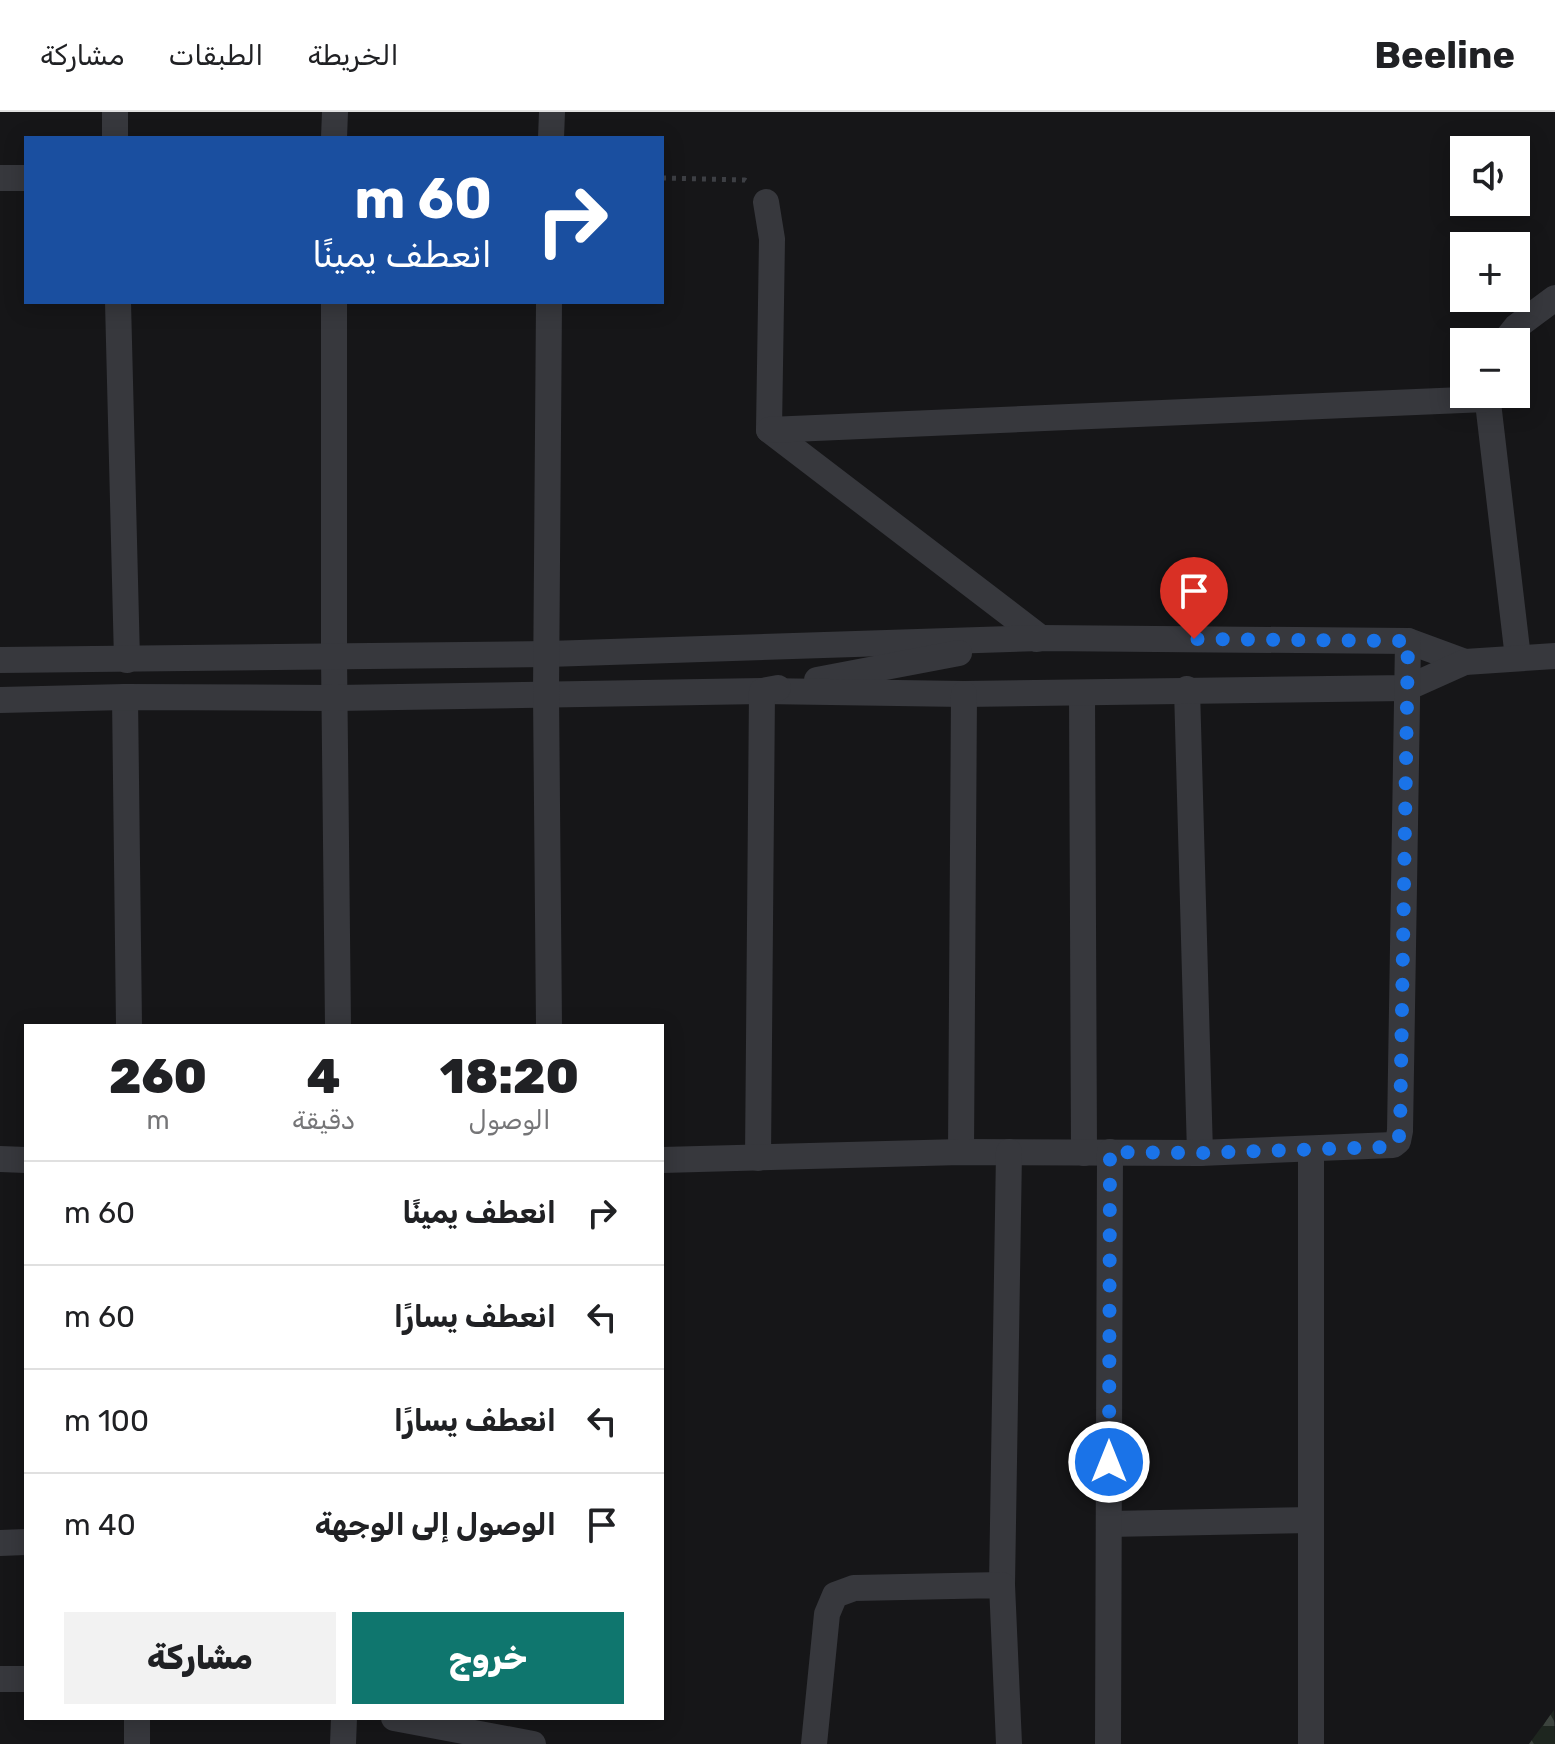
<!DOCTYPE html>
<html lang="ar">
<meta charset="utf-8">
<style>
:root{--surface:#fff;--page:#f2f2f2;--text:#202124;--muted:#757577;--line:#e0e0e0;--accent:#0f766e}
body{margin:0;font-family:Rubik,"Noto Sans Arabic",sans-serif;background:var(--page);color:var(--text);direction:rtl;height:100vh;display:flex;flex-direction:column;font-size:30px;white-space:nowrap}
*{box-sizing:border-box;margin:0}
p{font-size:26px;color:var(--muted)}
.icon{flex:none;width:44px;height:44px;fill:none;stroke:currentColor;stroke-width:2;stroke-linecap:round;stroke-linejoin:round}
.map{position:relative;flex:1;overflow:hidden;direction:ltr}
.side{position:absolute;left:24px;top:912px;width:640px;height:696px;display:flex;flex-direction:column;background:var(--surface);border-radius:0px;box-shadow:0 4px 20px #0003;direction:rtl}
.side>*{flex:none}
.hud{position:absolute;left:24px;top:24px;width:640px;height:168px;border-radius:0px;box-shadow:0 4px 20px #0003;direction:rtl;background:#1a4fa0;color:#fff;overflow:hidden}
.controls{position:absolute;left:1450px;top:24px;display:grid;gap:16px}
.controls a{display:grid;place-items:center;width:80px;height:80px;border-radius:0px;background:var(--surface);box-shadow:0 4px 20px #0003;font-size:40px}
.pin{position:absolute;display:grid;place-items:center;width:68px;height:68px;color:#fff;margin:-82px -34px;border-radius:50% 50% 50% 0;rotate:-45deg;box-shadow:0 0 8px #0007}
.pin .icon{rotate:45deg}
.me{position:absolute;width:88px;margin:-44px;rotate:0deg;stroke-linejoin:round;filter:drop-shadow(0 0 6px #0008)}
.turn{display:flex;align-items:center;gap:28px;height:168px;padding:0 40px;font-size:36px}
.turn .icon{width:104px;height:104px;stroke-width:2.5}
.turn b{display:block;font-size:56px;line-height:68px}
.eta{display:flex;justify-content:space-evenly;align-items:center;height:136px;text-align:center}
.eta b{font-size:48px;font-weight:800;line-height:56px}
.primary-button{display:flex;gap:16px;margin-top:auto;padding:16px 40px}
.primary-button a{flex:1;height:92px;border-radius:0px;background:var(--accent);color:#fff;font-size:32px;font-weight:800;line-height:92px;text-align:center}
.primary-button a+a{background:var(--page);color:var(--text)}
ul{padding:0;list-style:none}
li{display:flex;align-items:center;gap:24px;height:104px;padding:0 40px;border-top:2px solid var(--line)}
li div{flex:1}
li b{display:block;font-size:30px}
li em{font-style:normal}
header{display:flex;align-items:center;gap:48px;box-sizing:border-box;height:112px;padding:0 40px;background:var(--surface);border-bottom:2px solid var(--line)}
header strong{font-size:38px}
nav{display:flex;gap:44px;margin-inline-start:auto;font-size:28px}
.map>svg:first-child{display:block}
</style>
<header>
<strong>Beeline</strong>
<nav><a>الخريطة</a><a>الطبقات</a><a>مشاركة</a></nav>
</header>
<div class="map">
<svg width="1555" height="1632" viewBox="0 0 1555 1632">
<defs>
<pattern id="forest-firs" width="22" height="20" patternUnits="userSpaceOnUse" patternTransform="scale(2)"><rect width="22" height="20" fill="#1e261f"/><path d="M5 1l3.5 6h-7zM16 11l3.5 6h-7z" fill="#3c433d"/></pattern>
</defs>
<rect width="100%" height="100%" fill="#161618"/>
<polygon fill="url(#forest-firs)" points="1554,1598 1555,1632 1529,1632"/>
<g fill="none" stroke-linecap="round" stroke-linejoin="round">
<polyline stroke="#3d3f44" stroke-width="5" stroke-dasharray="4 6" stroke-linecap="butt" points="662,66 745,68 748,70"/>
<g stroke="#37383d" stroke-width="26">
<polyline points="115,0 115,26"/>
<polyline points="334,26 335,0"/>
<polyline points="551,26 552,0"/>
<polyline points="0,66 26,66"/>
<polyline points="766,90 772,127 769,318 1041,526 1037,527"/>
<polyline points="118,190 127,548"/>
<polyline points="334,190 334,545 338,914"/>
<polyline points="1504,230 1516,215 1555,186"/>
<polyline points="1487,282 1518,546"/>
<polyline points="769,318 1486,287"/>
<polyline points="0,548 548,542 1041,526 1408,529 1465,550"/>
<polyline points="817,568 959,541"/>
<polyline points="1187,577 1200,1041"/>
<polyline points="1082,581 1084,1041"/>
<polyline points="125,585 129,914"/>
<polyline points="0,588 125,585 336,586 762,579 964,582 1407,576 1465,550 1555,544"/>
<polyline points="549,914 546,581 549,190"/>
<polyline points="961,1040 964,582"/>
<polyline points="758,1046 762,579 778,576"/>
<polyline points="0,1047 26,1048"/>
<polyline points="662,1048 961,1040 1200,1041 1393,1033 1398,1029 1400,1019 1408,529"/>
<polyline points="1109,1412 1311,1408"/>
<polyline points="0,1431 26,1430"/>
<polyline points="1002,1473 1009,1040"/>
<polyline points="0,1567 26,1567"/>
<polyline points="137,1606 137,1632"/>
<polyline points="394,1606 533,1632"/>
<polyline points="343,1632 344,1606"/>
<polyline points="814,1632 827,1502 835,1483 854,1476 1002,1473 1009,1632"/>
<polyline points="1108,1632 1110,1040"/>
<polyline points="1311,1632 1311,1037"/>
</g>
</g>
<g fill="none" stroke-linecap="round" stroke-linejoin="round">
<polyline stroke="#1a73e8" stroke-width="14" stroke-dasharray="0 25.2" points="1109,1350 1110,1040 1200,1041 1387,1035 1398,1029 1400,1019 1408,529 1194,527"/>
</g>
</svg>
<div class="controls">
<a><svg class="icon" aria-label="sound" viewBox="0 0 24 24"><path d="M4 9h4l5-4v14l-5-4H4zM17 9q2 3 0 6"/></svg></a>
<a>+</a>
<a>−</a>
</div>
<div class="pin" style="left:1194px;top:527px;background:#d93025"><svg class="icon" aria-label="arrive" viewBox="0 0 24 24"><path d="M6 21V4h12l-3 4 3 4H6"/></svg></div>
<svg class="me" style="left:1109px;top:1350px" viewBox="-20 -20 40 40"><circle r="17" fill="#1a73e8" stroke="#fff" stroke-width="3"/><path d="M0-11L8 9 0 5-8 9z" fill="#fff"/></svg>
<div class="hud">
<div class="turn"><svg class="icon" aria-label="right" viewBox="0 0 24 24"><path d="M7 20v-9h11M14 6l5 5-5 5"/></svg><div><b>60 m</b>انعطف يمينًا</div></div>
</div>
<section class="side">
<div class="eta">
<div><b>18:20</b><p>الوصول</p></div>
<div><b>4</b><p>دقيقة</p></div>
<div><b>260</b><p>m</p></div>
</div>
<ul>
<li><svg class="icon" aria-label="right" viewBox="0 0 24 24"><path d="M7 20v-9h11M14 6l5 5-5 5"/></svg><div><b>انعطف يمينًا</b></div><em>60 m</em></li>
<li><svg class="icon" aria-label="left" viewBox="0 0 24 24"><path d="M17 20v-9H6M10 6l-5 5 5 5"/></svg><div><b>انعطف يسارًا</b></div><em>60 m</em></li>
<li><svg class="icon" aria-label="left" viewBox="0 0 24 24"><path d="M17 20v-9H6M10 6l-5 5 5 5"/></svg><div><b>انعطف يسارًا</b></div><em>100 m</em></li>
<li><svg class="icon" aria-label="arrive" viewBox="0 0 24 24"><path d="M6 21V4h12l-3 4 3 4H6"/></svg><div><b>الوصول إلى الوجهة</b></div><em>40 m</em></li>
</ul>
<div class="primary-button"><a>خروج</a><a>مشاركة</a></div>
</section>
</div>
